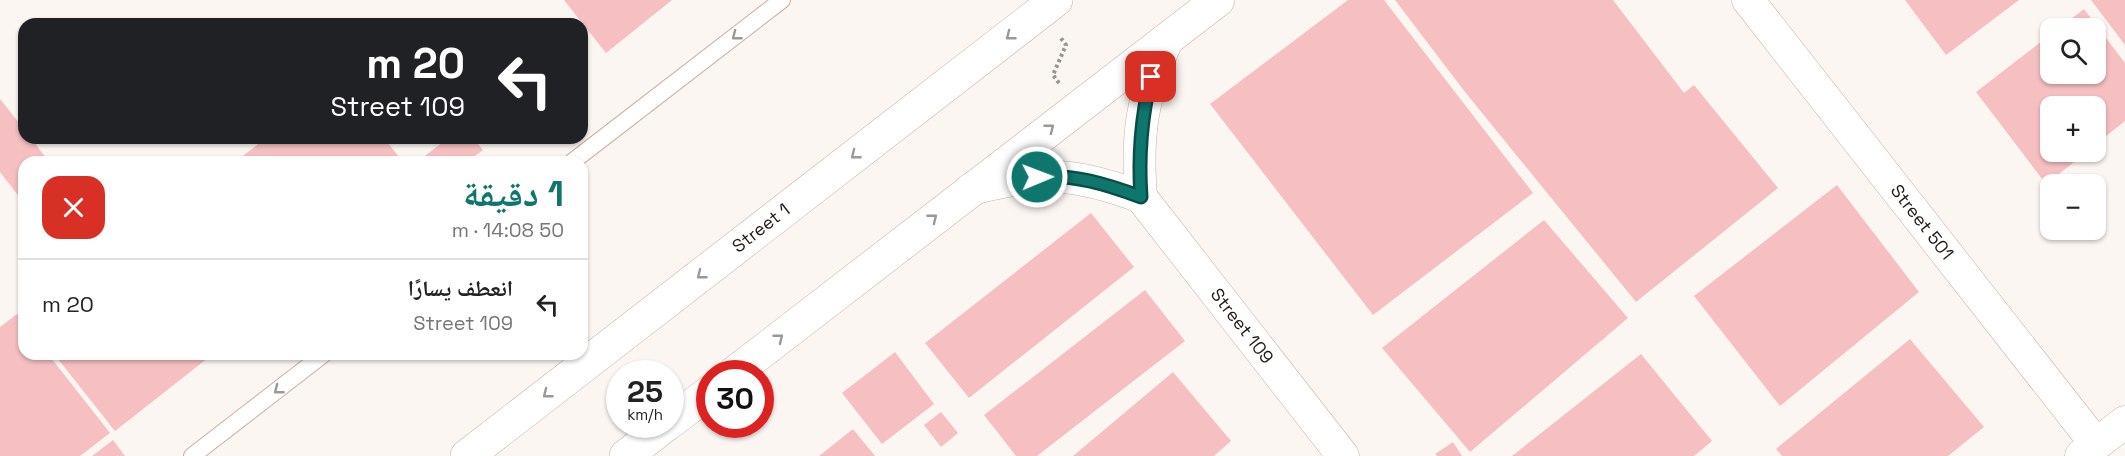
<!DOCTYPE html>
<html lang="ar">
<meta charset="utf-8">
<style>
:root{--surface:#fff;--page:#f6f6f6;--text:#222;--muted:#767676;--line:#e0e0e0;--accent:#0f766e}
body{margin:0;font-family:"Space Grotesk","Noto Naskh Arabic",sans-serif;background:var(--page);color:var(--text);direction:rtl;height:100vh;display:flex;flex-direction:column;font-size:22px;white-space:nowrap}
*{box-sizing:border-box;margin:0}
p{font-size:20px;color:var(--muted)}
.icon{flex:none;width:33px;height:33px;fill:none;stroke:currentColor;stroke-width:2;stroke-linecap:round;stroke-linejoin:round}
.map{position:relative;flex:1;overflow:hidden;direction:ltr}
.drawer{position:absolute;left:18px;top:156px;width:570px;height:204px;display:flex;flex-direction:column;background:var(--surface);border-radius:18px;box-shadow:0 2px 4px #0004;direction:rtl}
.drawer>*{flex:none}
.hud{position:absolute;left:18px;top:18px;width:570px;height:126px;border-radius:18px;box-shadow:0 2px 4px #0004;direction:rtl;background:#202124;color:#fff;overflow:hidden}
.controls{position:absolute;left:2040px;top:18px;display:grid;gap:12px}
.controls a{display:grid;place-items:center;width:66px;height:66px;border-radius:12px;background:var(--surface);box-shadow:0 2px 4px #0004;font-size:30px}
.speed{position:absolute;left:606px;top:360px;display:flex;gap:12px;font-size:30px;font-weight:700;text-align:center}
.speed>*{display:grid;place-content:center;width:78px;height:78px;border-radius:50%;background:var(--surface);box-shadow:0 2px 4px #0004;line-height:1}
.speed small{font-size:15px;font-weight:400}
.speed .limit{border:9px solid #d22;background:#fff;color:#111}
.pin{position:absolute;display:grid;place-items:center;width:51px;height:51px;color:#fff;margin:-26px;border-radius:12px;box-shadow:0 3px 9px #0006}
.me{position:absolute;width:66px;margin:-33px;rotate:89deg;stroke-linejoin:round;filter:drop-shadow(0 0 4px #0008)}
.turn{display:flex;align-items:center;gap:21px;height:126px;padding:0 24px;font-size:27px}
.turn .icon{width:78px;height:78px;stroke-width:2.5}
.turn b{display:block;font-size:42px;line-height:51px}
.round{display:grid;place-items:center;flex:none;width:63px;height:63px;border-radius:18px;background:var(--page)}
.summary{display:flex;align-items:center;justify-content:space-between;height:102px;padding:0 24px}
h1{font-size:36px;font-weight:800;line-height:45px;color:var(--accent)}
ul{padding:0;list-style:none}
li{display:flex;align-items:center;gap:18px;height:90px;padding:0 24px;border-top:2px solid var(--line)}
li div{flex:1}
li b{display:block;font-size:22px}
li em{font-style:normal}
.map>svg:first-child{display:block}
</style>
<div class="map">
<svg width="2125" height="456" viewBox="0 0 2125 456">
<rect width="100%" height="100%" fill="#fcf6f3"/>
<g fill="#f6bfc1">
<polygon points="564,0 672,0 606,53"/>
<polygon points="1348,0 1384,0 1533,193 1373,315 1210,104"/>
<polygon points="1395,0 1613,0 1684,93 1694,85 1778,188 1636,302 1465,92"/>
<polygon points="1905,0 2019,0 1946,55"/>
<polygon points="2091,0 2125,0 2125,45"/>
<polygon points="2084,9 2125,63 2125,121 2096,144 2096,106 2050,106 2050,152 2087,152 2046,184 1976,92 2050,35 2050,74 2096,74 2096,28 2059,28"/>
<polygon points="0,99 24,129 24,138 31,138 49,162 24,162 24,203 0,172"/>
<polygon points="266,138 384,138 403,162 235,162"/>
<polygon points="448,138 473,138 483,150 467,162 417,162"/>
<polygon points="1837,185 1919,292 1780,406 1694,296"/>
<polygon points="1091,213 1134,267 969,398 925,343"/>
<polygon points="1544,220 1628,318 1470,452 1382,348"/>
<polygon points="1145,290 1185,341 1037,456 1016,456 984,415"/>
<polygon points="17,314 24,323 24,354 48,354 110,433 80,456 0,456 0,327"/>
<polygon points="1910,339 1984,427 1948,456 1782,456 1776,449"/>
<polygon points="895,352 934,404 882,444 842,393"/>
<polygon points="54,354 213,354 115,431"/>
<polygon points="1641,354 1712,441 1694,456 1512,456"/>
<polygon points="1173,372 1231,441 1214,456 1073,456"/>
<polygon points="941,412 958,433 941,447 924,425"/>
<polygon points="853,429 875,456 819,456"/>
<polygon points="113,440 125,456 92,456"/>
<polygon points="1453,442 1462,456 1437,456 1435,454"/>
</g>
<g fill="none" stroke-linecap="round" stroke-linejoin="round">
<defs>
<g id="service">
<polyline points="572,162 782,0"/>
<polyline points="192,456 324,354"/>
</g>
<g id="minor">
<polyline points="1748,0 2096,444"/>
<path d="M971,189c71,-17 101,-18 170,8l202,259"/>
<path d="M1141,197c-5,-63 1,-99 26,-157"/>
<polyline points="2081,456 2125,422"/>
</g>
<g id="tertiary">
<polyline points="733,374 1218,0"/>
<polyline points="670,422 710,392"/>
<polyline points="467,456 1056,0"/>
<polyline points="626,456 667,424"/>
</g>
</defs>
<use href="#service" stroke="#cbb0a1" stroke-width="18"/>
<use href="#minor" stroke="#cbb0a1" stroke-width="33"/>
<use href="#tertiary" stroke="#cbb0a1" stroke-width="34"/>
<polyline stroke="#9b938f" stroke-width="4" stroke-dasharray="3 3" stroke-linecap="butt" points="1059,83 1053,75 1066,45 1060,37"/>
<use href="#service" stroke="#fff" stroke-width="16"/>
<use href="#minor" stroke="#fff" stroke-width="32"/>
<use href="#tertiary" stroke="#fff" stroke-width="33"/>
</g>
<defs><path id="oneway-chevron" d="M-2-3.5L2.5 0L-2 3.5" fill="none" stroke-width="1.6" stroke-linecap="round" stroke-linejoin="round" transform="scale(1.5)"/></defs>
<g stroke="#9c9895">
<use href="#oneway-chevron" transform="translate(736 36) rotate(142)"/>
<use href="#oneway-chevron" transform="translate(1010 36) rotate(142)"/>
<use href="#oneway-chevron" transform="translate(1050 128) rotate(-38)"/>
<use href="#oneway-chevron" transform="translate(855 155) rotate(142)"/>
<use href="#oneway-chevron" transform="translate(933 218) rotate(-38)"/>
<use href="#oneway-chevron" transform="translate(701 275) rotate(142)"/>
<use href="#oneway-chevron" transform="translate(779 338) rotate(-38)"/>
<use href="#oneway-chevron" transform="translate(278 390) rotate(142)"/>
<use href="#oneway-chevron" transform="translate(547 394) rotate(142)"/>
</g>
<g fill="none" stroke-linecap="round" stroke-linejoin="round">
<defs>
<path id="route" d="M1037,177c37,-3 69,7 104,20 -3,-42 0,-79 10,-120"/>
</defs>
<use href="#route" stroke="#0a4d48" stroke-width="15"/>
<use href="#route" stroke="#0f766e" stroke-width="10"/>
</g>
<g text-anchor="middle" stroke-width="4.5" stroke-linejoin="round" paint-order="stroke">
<g font-size="18" fill="#241a14" stroke="#fff">
<text transform="translate(1922 222) rotate(52)" y="6">Street 501</text>
<text transform="translate(761 228) rotate(-38)" y="6">Street 1</text>
<text transform="translate(1242 326) rotate(52)" y="6">Street 109</text>
</g>
</g>
</svg>
<div class="controls">
<a><svg class="icon" aria-label="search" viewBox="0 0 24 24"><circle cx="10" cy="10" r="6"/><path d="M15 15l6 6"/></svg></a>
<a>+</a>
<a>−</a>
</div>
<div class="speed"><div>25<small>km/h</small></div><div class="limit">30</div></div>
<div class="pin" style="left:1151px;top:77px;background:#d93025"><svg class="icon" aria-label="arrive" viewBox="0 0 24 24"><path d="M6 21V4h12l-3 4 3 4H6"/></svg></div>
<svg class="me" style="left:1037px;top:177px" viewBox="-20 -20 40 40"><circle r="17" fill="#0f766e" stroke="#fff" stroke-width="3"/><path d="M0-11L8 9 0 5-8 9z" fill="#fff"/></svg>
<div class="hud">
<div class="turn"><svg class="icon" aria-label="left" viewBox="0 0 24 24"><path d="M17 20v-9H6M10 6l-5 5 5 5"/></svg><div><b>20 m</b>Street 109</div></div>
</div>
<section class="drawer">
<div class="summary"><div><h1>1 دقيقة</h1><p>50 m · 14:08</p></div><a class="round" style="background:#d93025;color:#fff"><svg class="icon" aria-label="close" viewBox="0 0 24 24"><path d="M6 6l12 12M18 6L6 18"/></svg></a></div>
<ul>
<li><svg class="icon" aria-label="left" viewBox="0 0 24 24"><path d="M17 20v-9H6M10 6l-5 5 5 5"/></svg><div><b>انعطف يسارًا</b><p>Street 109</p></div><em>20 m</em></li>
</ul>
</section>
</div>
